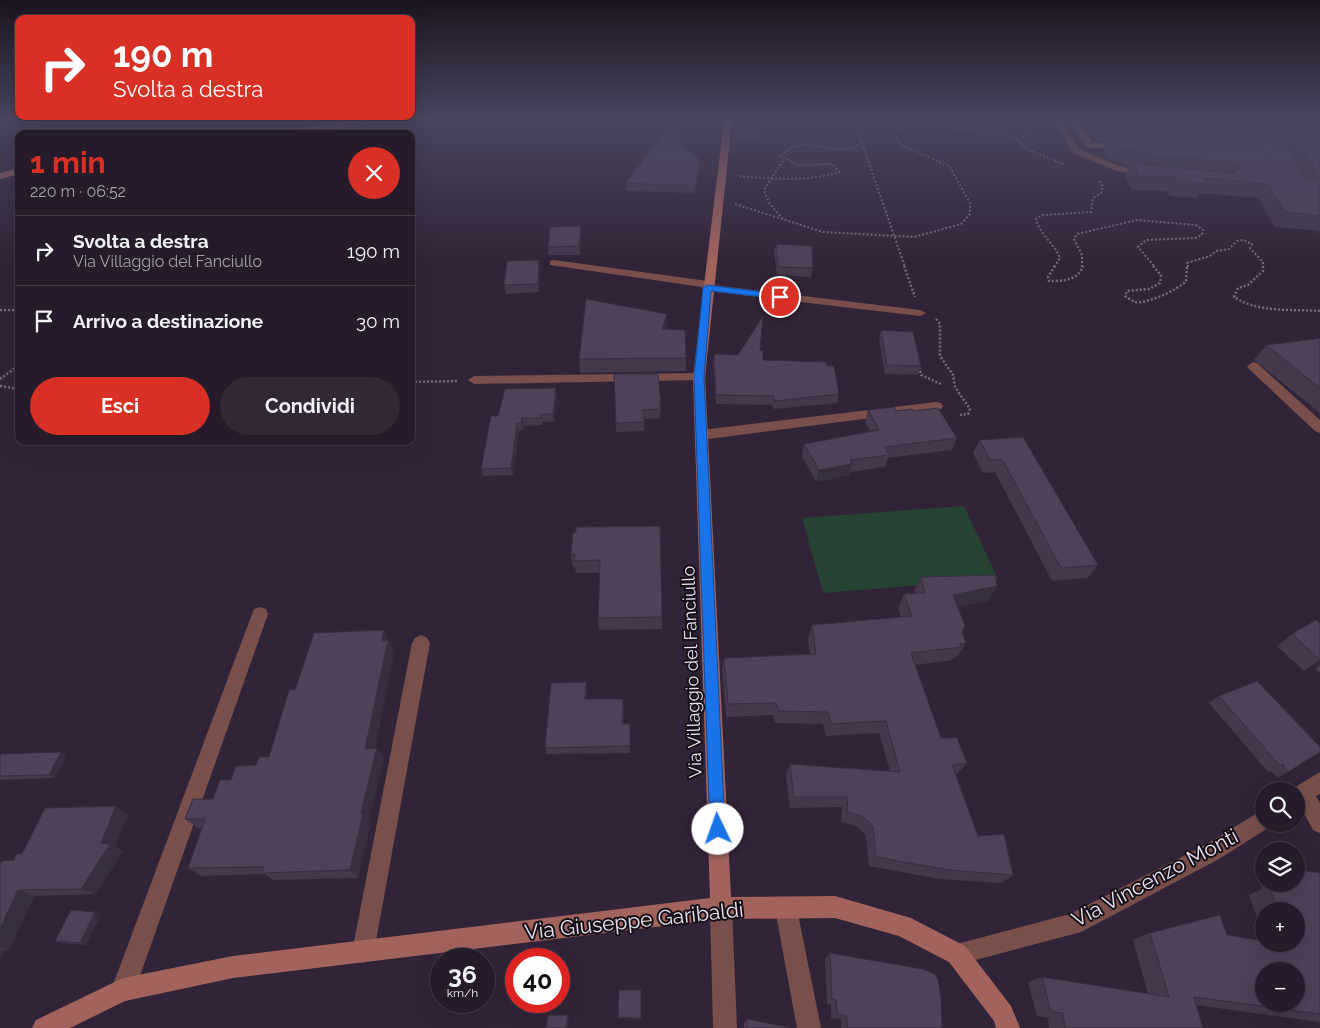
<!DOCTYPE html>
<html lang="it">
<meta charset="utf-8">
<style>
:root{--surface:#261b2a;--page:#322836;--text:#f1f3f6;--muted:#a4a1a8;--line:#423947;--accent:#d93025}
body{margin:0;font-family:Raleway,sans-serif;background:var(--page);color:var(--text);height:100vh;display:flex;flex-direction:column;font-size:19px;white-space:nowrap}
*{box-sizing:border-box;margin:0}
p{font-size:16px;color:var(--muted)}
.icon{flex:none;width:28px;height:28px;fill:none;stroke:currentColor;stroke-width:2;stroke-linecap:round;stroke-linejoin:round}
.map{position:relative;flex:1;overflow:hidden}
.side{position:absolute;left:15px;top:130px;width:400px;height:315px;display:flex;flex-direction:column;background:var(--surface);border-radius:10px;box-shadow:0 5px 20px #0002,0 0 0 1px var(--line)}
.side>*{flex:none}
.banner{position:absolute;left:15px;top:15px;width:400px;height:105px;border-radius:10px;box-shadow:0 5px 20px #0002,0 0 0 1px var(--line);background:#d93025;color:#fff;overflow:hidden}
.controls{position:absolute;left:1255px;top:782px;display:grid;gap:10px}
.controls a{display:grid;place-items:center;width:50px;height:50px;border-radius:50%;background:var(--surface);box-shadow:0 5px 20px #0002,0 0 0 1px var(--line);font-size:25px}
.speed{position:absolute;left:430px;top:948px;display:flex;gap:10px;font-size:25px;font-weight:700;text-align:center}
.speed>*{display:grid;place-content:center;width:65px;height:65px;border-radius:50%;background:var(--surface);box-shadow:0 5px 20px #0002,0 0 0 1px var(--line);line-height:1}
.speed small{font-size:12px;font-weight:400}
.speed .limit{border:8px solid #d22;background:#fff;color:#111}
.pin{position:absolute;display:grid;place-items:center;width:42px;height:42px;color:#fff;margin:-21px;border:2px solid #fff;border-radius:50%;box-shadow:0 1px 5px #0007}
.me{position:absolute;width:55px;margin:-28px;rotate:357deg;stroke-linejoin:round;filter:drop-shadow(0 0 4px #0008)}
.turn{display:flex;align-items:center;gap:18px;height:105px;padding:0 15px;font-size:22px}
.turn .icon{width:65px;height:65px;stroke-width:2.5}
.turn b{display:block;font-size:35px;line-height:42px}
.round{display:grid;place-items:center;flex:none;width:52px;height:52px;border-radius:26px;background:var(--page)}
.overview{display:flex;align-items:center;justify-content:space-between;height:85px;padding:0 15px}
h1{font-size:30px;font-weight:700;line-height:38px;color:var(--accent)}
.primary-button{display:flex;gap:10px;margin-top:auto;padding:10px 15px}
.primary-button a{flex:1;height:58px;border-radius:30px;background:var(--accent);color:#fff;font-size:20px;font-weight:700;line-height:58px;text-align:center}
.primary-button a+a{background:var(--page);color:var(--text)}
ul{padding:0;list-style:none}
li{display:flex;align-items:center;gap:15px;height:70px;padding:0 15px;border-top:1px solid var(--line)}
li div{flex:1}
li b{display:block;font-size:19px}
li em{font-style:normal}
.map>svg:first-child{display:block}
</style>
<div class="map">
<svg width="1320" height="1028" viewBox="0 0 1320 1028">
<rect width="100%" height="100%" fill="#322438"/>
<polygon fill="#264233" points="964,506 998,579 823,593 802,518"/>
<g fill="none" stroke-linecap="round" stroke-linejoin="round">
<g stroke="#766a7c" stroke-width="2" stroke-dasharray="2 2" stroke-linecap="butt">
<polyline points="854,120 905,267"/>
<polyline points="1020,142 1027,130 1036,126 1030,120"/>
<path d="M739,176c31,3 70,6 100,-4l-7,-8 -34,1 -17,-9c27,-28 53,8 81,-14"/>
<polyline points="735,204 823,232 914,237 961,224 970,214 970,203 949,166 901,145 894,134 898,129 914,124 941,125 986,133 999,133 1012,136 1029,150 1065,165"/>
<polyline points="783,219 769,203 764,190 784,159"/>
<path d="M1054,267l6,-9c-6,-15 -20,-23 -24,-39l6,-4 49,-3 2,-14 8,-5 2,-6 -5,-8"/>
<polyline points="1082,267 1082,255 1074,239 1077,234 1137,220 1196,225 1203,230 1202,235 1195,238 1146,240 1138,247 1155,267"/>
<polyline points="1188,267 1187,263 1210,256 1216,251 1229,249 1237,241 1243,240 1252,244 1250,248 1263,262 1263,267"/>
</g>
<g stroke="#766a7c" stroke-width="2.5" stroke-dasharray="2 2" stroke-linecap="butt">
<polyline points="904,266 915,297"/>
<path d="M1055,266l-7,11 1,4c13,0 29,0 34,-15"/>
<path d="M1153,266l8,9 -1,8 -11,6 -22,2 -2,5c3,2 7,5 10,6 12,2 43,-12 51,-21l1,-15"/>
<path d="M1263,266v5l-15,14 -10,3 -4,9c25,16 58,12 86,14"/>
<polyline points="0,310 19,310"/>
<polyline points="936,319 940,324 940,356 953,375 955,387 970,409 968,414 960,415"/>
<polyline points="919,367 921,375 941,384"/>
<polyline points="0,379 19,365"/>
<polyline points="411,382 458,381"/>
<polyline points="0,386 19,389"/>
</g>
<g fill="#784f4b" fill-rule="evenodd">
<polygon points="1053,120 1061,120 1079,149 1120,166 1152,175 1147,178 1114,170 1073,153"/>
<polygon points="1068,120 1076,120 1093,143 1124,142 1128,145 1124,148 1088,148"/>
<polygon points="554,260 708,281 712,282 713,285 920,310 926,313 920,316 707,291 703,290 702,287 550,265 550,261"/>
<polygon points="1253,362 1257,363 1320,420 1320,433 1315,431 1249,369 1247,366"/>
<polygon points="699,373 705,377 703,380 474,384 468,380 474,376"/>
<polygon points="936,402 941,403 943,406 941,409 701,440 694,435 701,430"/>
<polygon points="260,607 266,609 268,614 135,990 131,998 123,1002 115,998 111,990 252,614 254,609"/>
<polygon points="421,635 427,638 430,643 374,952 371,960 363,963 355,960 352,952 412,643 415,638"/>
<polygon points="1320,772 1320,794 1316,796 1320,803 1320,833 1313,830 1300,806 1296,808 1296,791 1289,791"/>
<polygon points="1264,809 1264,824 1272,824 1271,826 1219,859 1081,932 957,965 949,962 946,954 949,946 1070,914 1205,845"/>
<polygon points="721,897 729,900 732,908 737,1028 713,1028 710,908 713,900"/>
<polygon points="786,898 794,901 797,909 821,1028 797,1028 775,909 778,901"/>
</g>
<g fill="#a3635d" fill-rule="evenodd">
<polygon points="371,120 400,120 294,134 265,134 269,131"/>
<polygon points="724,120 732,120 705,377 731,897 835,896 911,918 965,946 1011,1006 1020,1028 996,1028 994,1021 949,962 899,936 835,918 721,919 233,978 125,1001 70,1028 32,1028 36,1020 123,978 233,956 710,898 693,377"/>
<polygon points="19,168 19,174 0,179 0,173"/>
</g>
</g>
<g fill="#43384c" fill-rule="evenodd">
<polygon points="681,120 681,145 700,160 700,167 694,193 626,191 626,183 669,126 644,138"/>
<polygon points="771,120 760,139 733,137 733,130"/>
<path d="M1083,120h237v117l-1,-6 -44,-4 -17,-29 -58,-5 -2,5 -28,-2 -4,-5 -34,-1 -7,-15 4,-9 -8,-2 -13,-5 -6,-9 5,-9h-11zM1302,121l-1,2 -18,3 3,-4zM1281,129l-4,7 -5,-5z"/>
<polygon points="581,226 581,235 580,255 549,255 548,247"/>
<polygon points="776,244 813,268 811,277 777,275 774,252"/>
<polygon points="539,260 541,268 539,292 506,294 504,285"/>
<polygon points="667,327 667,329 686,358 686,371 580,373 579,359"/>
<polygon points="881,330 921,366 918,375 885,374 879,339"/>
<polygon points="1320,338 1320,413 1254,360 1266,345"/>
<polygon points="760,350 763,360 827,366 839,394 837,403 774,409 772,405 716,404 713,363 714,354 738,355"/>
<polygon points="614,374 661,403 661,412 660,412 660,418 644,419 644,431 616,432"/>
<polygon points="557,396 554,422 542,422 542,425 524,426 523,430 519,430 513,475 483,476 481,469 498,416"/>
<polygon points="868,410 913,411 957,438 952,450 888,458 885,467 850,472 849,475 816,482 802,456 804,444 870,431 865,422"/>
<polygon points="1023,437 1098,565 1088,578 1052,581 995,472 983,473 973,453 980,440"/>
<polygon points="573,533 662,617 662,629 599,630 598,618 600,573 576,573 575,567 573,567 571,555"/>
<polygon points="921,577 997,586 988,601 957,607 962,632 966,643 958,656 954,657 952,660 915,665 941,738 967,763 957,774 956,775 978,836 1013,875 1001,883 939,879 869,866 866,835 856,826 841,822 842,807 790,808 786,775 790,764 890,771 879,733 826,736 823,724 775,723 773,715 726,717 722,671 724,658 810,654 808,639 812,625 901,617 898,608 904,594 915,593 914,591"/>
<polygon points="1292,634 1320,660 1304,671 1277,646"/>
<polygon points="390,642 390,644 394,652 375,748 377,748 384,758 369,820 371,821 358,878 273,880 264,874 201,876 188,868 202,828 198,828 185,819 213,799 231,780 269,757 295,690"/>
<polygon points="1320,665 1320,673 1315,669"/>
<polygon points="587,690 586,699 624,706 623,724 630,724 630,753 547,754 545,748"/>
<polygon points="1219,696 1288,772 1277,778 1271,771 1268,772 1209,703"/>
<polygon points="0,754 66,756 55,778 0,780"/>
<polygon points="128,814 115,847 123,851 95,894 34,896 9,950 5,950 0,960 0,864 14,860"/>
<polygon points="1264,871 1264,884 1296,884 1320,873 1320,1025 1319,1022 1196,1005 1203,1028 1049,1028 1048,1018 1037,1016 1028,982 1042,977 1148,994 1133,940 1150,933 1227,935 1264,944 1296,944 1296,911 1264,911 1264,935 1249,895 1262,889 1257,874"/>
<polygon points="95,912 101,914 86,945 62,943 55,941"/>
<polygon points="830,953 942,1028 841,1028 841,1019 831,1018 831,1004 827,1003 825,959"/>
<polygon points="641,990 641,1019 618,1018 618,1017"/>
<polygon points="747,1019 787,1028 744,1028 744,1023"/>
</g>
<g fill="#372e3e">
<polygon points="666,120 677,120 677,122 644,138 644,131"/>
<polygon points="768,120 771,120 760,139 761,131"/>
<polygon points="1203,120 1214,120 1207,132 1193,134 1201,121"/>
<polygon points="1263,120 1286,120 1281,129 1255,134"/>
<polygon points="1199,121 1192,135 1171,138 1178,124"/>
<polygon points="700,160 700,167 694,193 695,186"/>
<polygon points="581,226 581,235 580,255 579,246"/>
<polygon points="539,260 541,268 539,292 538,284"/>
<polygon points="667,314 667,327 662,342 662,329"/>
<polygon points="556,388 557,396 554,422 553,414"/>
<polygon points="522,418 524,426 523,430 521,423"/>
<polygon points="517,423 519,430 513,475 511,468"/>
<polygon points="852,464 849,475 816,482 819,470"/>
<polygon points="997,586 988,601 945,609 953,595"/>
<polygon points="384,630 390,642 390,644 394,652 373,758 365,749"/>
<polygon points="586,682 587,690 586,707 585,699"/>
<polygon points="377,748 384,758 369,820 371,821 358,878 350,870 361,813"/>
<polygon points="61,752 66,756 55,778 49,775"/>
<polygon points="116,806 128,814 115,847 123,851 95,894 81,889 101,843"/>
<polygon points="18,890 34,896 9,950 0,947 0,929"/>
<polygon points="95,912 101,914 86,945 80,943"/>
<polygon points="0,948 5,950 0,960"/>
<polygon points="568,1015 569,1017 568,1028 566,1028"/>
</g>
<g fill="#4e4158" stroke="#372e3e" fill-rule="evenodd">
<polygon points="646,120 666,120 644,131"/>
<polygon points="673,120 681,120 681,145 700,160 695,186 626,183"/>
<polygon points="735,120 768,120 761,131 733,130"/>
<polygon points="1097,120 1198,120 1199,121 1178,124 1102,127"/>
<polygon points="1304,120 1320,120 1320,216 1285,212 1268,184 1203,178 1206,184 1178,181 1174,177 1139,176 1132,160 1150,165 1234,173 1241,167 1235,163 1150,155 1127,150 1115,145 1109,137 1178,134 1215,128 1270,128 1289,150 1304,179 1312,183 1318,179 1311,163 1297,141 1283,126 1303,122"/>
<polygon points="581,226 579,246 548,247 550,227"/>
<polygon points="776,244 812,246 813,268 778,267"/>
<polygon points="539,260 538,284 504,285 507,261"/>
<polygon points="586,299 667,314 662,329 685,330 686,358 579,359"/>
<polygon points="763,316 760,350 763,351 763,360 826,362 827,366 834,366 839,394 775,401 773,396 716,395 714,354 738,355"/>
<polygon points="881,330 913,332 921,366 887,365"/>
<polygon points="1320,338 1320,388 1266,345 1316,339"/>
<polygon points="614,374 658,374 661,403 659,403 660,409 643,410 644,422 616,423"/>
<polygon points="556,388 553,414 541,414 541,418 522,418 521,423 517,423 511,468 481,469 491,416 498,416 505,389"/>
<polygon points="894,407 896,411 912,409 913,411 938,408 957,438 885,447 889,455 850,460 852,464 819,470 804,444 879,430 868,410"/>
<polygon points="1023,437 1098,565 1061,568 1002,459 990,460 980,440"/>
<polygon points="660,526 662,617 598,618 600,560 574,561 575,554 571,555 573,533 576,532 576,527"/>
<polygon points="995,575 997,586 953,595 965,626 962,632 966,643 960,644 960,647 911,653 941,738 957,738 967,763 952,765 978,836 1004,834 1013,875 949,870 876,857 873,826 862,816 847,812 848,797 794,797 790,764 900,772 886,721 831,724 828,712 779,711 776,703 728,704 724,658 816,654 812,625 912,616 904,594 925,593 921,577"/>
<polygon points="1316,620 1320,624 1320,660 1292,634"/>
<polygon points="384,630 382,641 388,640 365,749 377,748 361,813 363,813 350,870 262,873 264,867 188,868 205,819 185,819 193,799 213,799 220,780 231,780 236,766 256,765 259,757 269,757 289,690 295,690 314,633"/>
<polygon points="1257,681 1320,747 1320,752 1288,772 1282,764 1280,766 1219,696"/>
<polygon points="586,682 585,699 623,699 622,724 630,724 630,746 545,748 551,683"/>
<polygon points="61,752 49,775 0,776 0,754"/>
<polygon points="116,806 101,843 110,844 81,889 18,890 0,929 0,864 2,861 14,860 16,854 22,854 45,808"/>
<path d="M1296,869l24,4v141l-126,-17 9,31h-138l-2,-15 -12,-1 -9,-35 127,20 -19,-64 70,-18 7,20 37,6v3h17l12,2 -1,-2h4v-33h-17l-10,-25 17,2 -2,-4h12zM1264,971h32v33h-32z"/>
<polygon points="71,910 95,912 80,943 55,941"/>
<polygon points="830,953 922,969 935,974 938,979 941,999 942,1028 847,1028 847,1016 837,1014 836,1000 832,999"/>
<polygon points="619,990 641,990 641,1018 618,1017"/>
<polygon points="548,1015 568,1015 566,1028 546,1028"/>
<polygon points="747,1019 787,1027 787,1028 747,1028"/>
</g>
<linearGradient id="sky" x2="0" y2="1"><stop stop-color="#1c141f"/><stop offset="0.45" stop-color="#49455e"/><stop offset="1" stop-color="#49455e" stop-opacity="0"/></linearGradient>
<rect width="1320" height="264" fill="url(#sky)"/>
<polygon fill="#1a73e8" stroke="#114b97" points="707,285 780,294 784,297 780,299 711,291 704,377 725,829 723,834 718,837 712,834 710,829 694,377 703,288"/>
<g text-anchor="middle" stroke-width="4" stroke-linejoin="round" paint-order="stroke">
<g font-size="18" fill="#eae1ee" stroke="#161019">
<text transform="translate(692 672) rotate(-92)" y="6">Via Villaggio del Fanciullo</text>
</g>
<g font-size="21" fill="#eae1ee" stroke="#161019">
<text transform="translate(1155 878) rotate(-28)" y="7">Via Vincenzo Monti</text>
<text transform="translate(634 921) rotate(-6)" y="7">Via Giuseppe Garibaldi</text>
</g>
</g>
</svg>
<div class="controls">
<a><svg class="icon" aria-label="search" viewBox="0 0 24 24"><circle cx="10" cy="10" r="6"/><path d="M15 15l6 6"/></svg></a>
<a><svg class="icon" aria-label="layers" viewBox="0 0 24 24"><path d="M12 4l9 5-9 5-9-5zM3 14l9 5 9-5"/></svg></a>
<a>+</a>
<a>−</a>
</div>
<div class="speed"><div>36<small>km/h</small></div><div class="limit">40</div></div>
<div class="pin" style="left:780px;top:297px;background:#d93025"><svg class="icon" aria-label="arrive" viewBox="0 0 24 24"><path d="M6 21V4h12l-3 4 3 4H6"/></svg></div>
<svg class="me" style="left:718px;top:829px" viewBox="-20 -20 40 40"><circle r="19" fill="#fff"/><path d="M0-13L10 11 0 6-10 11z" fill="#1a73e8"/></svg>
<div class="banner">
<div class="turn"><svg class="icon" aria-label="right" viewBox="0 0 24 24"><path d="M7 20v-9h11M14 6l5 5-5 5"/></svg><div><b>190 m</b>Svolta a destra</div></div>
</div>
<section class="side">
<div class="overview"><div><h1>1 min</h1><p>220 m · 06:52</p></div><a class="round" style="background:#d93025;color:#fff"><svg class="icon" aria-label="close" viewBox="0 0 24 24"><path d="M6 6l12 12M18 6L6 18"/></svg></a></div>
<ul>
<li><svg class="icon" aria-label="right" viewBox="0 0 24 24"><path d="M7 20v-9h11M14 6l5 5-5 5"/></svg><div><b>Svolta a destra</b><p>Via Villaggio del Fanciullo</p></div><em>190 m</em></li>
<li><svg class="icon" aria-label="arrive" viewBox="0 0 24 24"><path d="M6 21V4h12l-3 4 3 4H6"/></svg><div><b>Arrivo a destinazione</b></div><em>30 m</em></li>
</ul>
<div class="primary-button"><a>Esci</a><a>Condividi</a></div>
</section>
</div>
